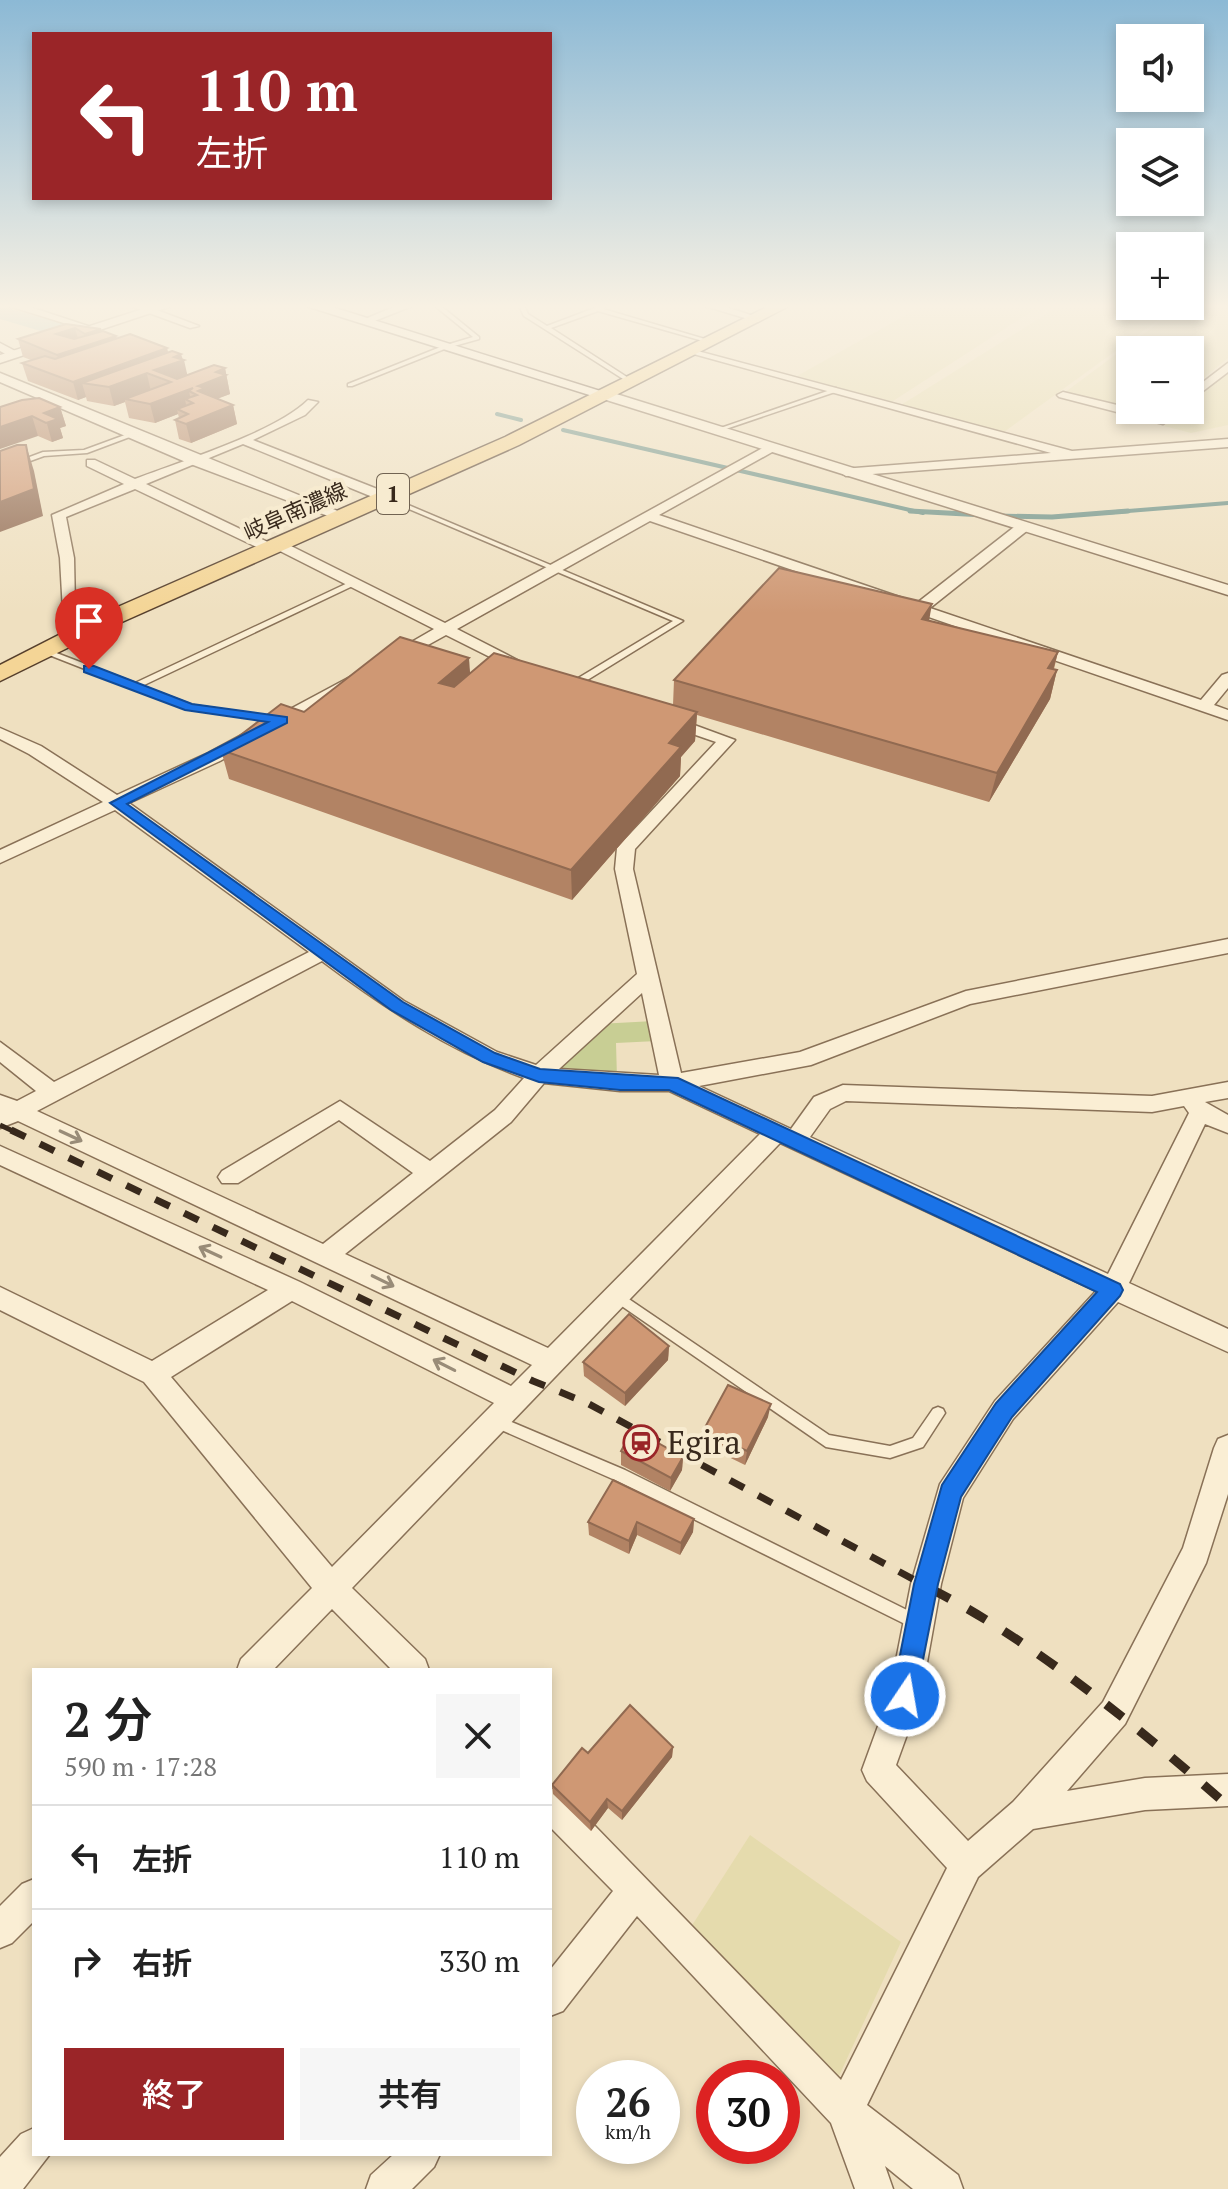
<!DOCTYPE html>
<html lang="ja">
<meta charset="utf-8">
<style>
:root{--surface:#fff;--page:#f6f6f6;--text:#222;--muted:#767676;--line:#e0e0e0;--accent:#9a2528}
body{margin:0;font-family:"PT Serif","Noto Sans JP",serif;background:var(--page);color:var(--text);height:100vh;display:flex;flex-direction:column;font-size:30px;white-space:nowrap}
*{box-sizing:border-box;margin:0}
p{font-size:26px;color:var(--muted)}
.icon{flex:none;width:44px;height:44px;fill:none;stroke:currentColor;stroke-width:2;stroke-linecap:round;stroke-linejoin:round}
.map{position:relative;flex:1;overflow:hidden}
.side{position:absolute;left:32px;top:1668px;width:520px;height:488px;display:flex;flex-direction:column;background:var(--surface);border-radius:0px;box-shadow:0 4px 12px #0003}
.side>*{flex:none}
.banner{position:absolute;left:32px;top:32px;width:520px;height:168px;border-radius:0px;box-shadow:0 4px 12px #0003;background:#9a2528;color:#fff;overflow:hidden}
.controls{position:absolute;left:1116px;top:24px;display:grid;gap:16px}
.controls a{display:grid;place-items:center;width:88px;height:88px;border-radius:0px;background:var(--surface);box-shadow:0 4px 12px #0003;font-size:40px}
.speed{position:absolute;left:576px;top:2060px;display:flex;gap:16px;font-size:40px;font-weight:700;text-align:center}
.speed>*{display:grid;place-content:center;width:104px;height:104px;border-radius:50%;background:var(--surface);box-shadow:0 4px 12px #0003;line-height:1}
.speed small{font-size:20px;font-weight:400}
.speed .limit{border:12px solid #d22;background:#fff;color:#111}
.pin{position:absolute;display:grid;place-items:center;width:68px;height:68px;color:#fff;margin:-82px -34px;border-radius:50% 50% 50% 0;rotate:-45deg;box-shadow:0 0 8px #0007}
.pin .icon{rotate:45deg}
.me{position:absolute;width:88px;margin:-44px;rotate:12deg;stroke-linejoin:round;filter:drop-shadow(0 0 6px #0008)}
.turn{display:flex;align-items:center;gap:28px;height:168px;padding:0 32px;font-size:36px}
.turn .icon{width:104px;height:104px;stroke-width:2.5}
.turn b{display:block;font-size:56px;line-height:68px}
.round{display:grid;place-items:center;flex:none;width:84px;height:84px;border-radius:0px;background:var(--page)}
.overview{display:flex;align-items:center;justify-content:space-between;height:136px;padding:0 32px}
h1{font-size:48px;font-weight:600;line-height:60px}
.primary-button{display:flex;gap:16px;margin-top:auto;padding:16px 32px}
.primary-button a{flex:1;height:92px;border-radius:0px;background:var(--accent);color:#fff;font-size:32px;font-weight:600;line-height:92px;text-align:center}
.primary-button a+a{background:var(--page);color:var(--text)}
ul{padding:0;list-style:none}
li{display:flex;align-items:center;gap:24px;height:104px;padding:0 32px;border-top:2px solid var(--line)}
li div{flex:1}
li b{display:block;font-size:30px}
li em{font-style:normal}
.map>svg:first-child{display:block}
</style>
<div class="map">
<svg width="1228" height="2189" viewBox="0 0 1228 2189">
<rect width="100%" height="100%" fill="#efe0c0"/>
<g fill="#e5dbad">
<polygon points="922,306 1040,306 890,403 797,376"/>
<polygon points="1059,306 1137,306 1168,313 1004,432 901,405"/>
<polygon points="1181,306 1228,306 1228,358 1190,389 1190,350 1130,350 1130,409 1064,393"/>
<polygon points="1228,372 1228,425 1191,433 1164,426 1183,410 1190,410 1190,404"/>
<polygon points="750,1835 901,1942 838,2078 689,1930"/>
</g>
<polygon fill="#c8ce94" points="654,1021 657,1041 616,1043 617,1078 547,1072 598,1024"/>
<g fill="none" stroke-linecap="round" stroke-linejoin="round">
<g stroke="#6a8f85" stroke-width="4">
<polyline points="497,414 521,420"/>
<polyline points="563,430 923,513"/>
<polyline points="1103,513 1228,503"/>
</g>
<g stroke="#6a8f85" stroke-width="5">
<polyline points="910,511 984,515"/>
<polyline points="997,516 1052,517 1128,511"/>
</g>
<polygon fill="#a3c1b8" fill-rule="evenodd" points="0,306 89,331 93,336 81,343 0,319"/>
<defs>
<g id="service">
<polygon points="435,306 441,306 479,337 479,339 447,348 352,386 348,386 348,384 443,346 473,337"/>
<polygon points="519,306 524,306 528,314 547,326 600,306 605,306 603,309 715,342 710,343 598,311 551,328 633,381 631,384 524,316"/>
<polygon points="836,388 838,391 717,432 712,431"/>
<polygon points="133,432 136,434 135,435 87,453 44,456 0,472 0,468 43,452 84,450"/>
<polygon points="383,496 387,496 683,621 576,687 570,687 570,683 673,621 383,498"/>
<polygon points="352,581 359,583 142,686 192,705 281,718 281,722 278,722 187,709 39,651 46,649 135,683"/>
<polygon points="617,1291 829,1435 890,1446 913,1438 933,1409 938,1407 943,1409 945,1413 923,1447 890,1458 826,1447 613,1300 611,1296 613,1292"/>
<polygon points="495,1415 625,1470 921,1617 923,1622 921,1627 916,1629 911,1627 615,1480 490,1425 488,1421 490,1417"/>
</g>
<g id="minor">
<polygon points="9,306 27,306 88,326 83,329"/>
<polygon points="130,306 146,306 199,326 190,328"/>
<polygon points="396,306 412,306 367,324 358,322"/>
<polygon points="705,306 723,306 763,319 758,322"/>
<polygon points="0,343 19,353 20,355 11,357 0,351"/>
<polygon points="690,349 1072,451 1228,439 1228,447 846,476 840,472 842,469 1051,453 690,353"/>
<polygon points="1228,363 1228,372 1190,401 1190,392"/>
<polygon points="1063,392 1167,417 1169,420 1163,424 1059,397 1057,395"/>
<path d="M308,400l10,2 -13,13 -52,25 137,54v6h-10l-137,-56 -97,40 126,60 11,-2 162,81 325,-179 6,4 -2,3 -115,64 258,88 101,-79h10v6l-98,78 271,92 21,-25 6,-2v15l-14,17 14,5v10l-578,-199 -193,108 66,34 3,3 -8,5 -72,-36 -47,26h-10v-6l45,-26 -158,-80 -11,2 -130,-62 -69,28 8,41 1,49 28,18 -12,3 -28,-16 -3,-54 -8,-43 72,-31 -37,-18v-6h8l40,19c47,-18 139,-46 173,-79z"/>
<path d="M350,677l8,5 -2,3 -136,76 -91,42 275,198 93,51 39,13 101,-91 -22,-105 2,-21 99,-106 -55,-19v-6l6,-2 68,25 -100,109 -2,20 48,204 119,-21 166,-61 262,-52v14l-258,51 -159,61 -112,21 92,43 23,-32 29,-12 309,11 76,-14v16l-23,4 23,13v18l-23,-9 -76,159 99,46v23l-110,-50 -105,117 -50,79 -22,86 -20,112 -25,69 72,76 45,-39 90,-100 80,-154 31,-100 4,-9 10,-4v59l-22,69 -81,161 -58,67 78,-13 83,-4v32l-83,4 -112,19 -55,48 -111,228 91,70 5,14h-50l-28,-23 8,23h-38l-24,-66 -194,-207 -74,95 -13,5v-46l63,-79 -63,-64v-39l12,4 279,288 106,-212 -80,-87 -5,-11 27,-74 22,-112 29,-100 55,-83 101,-110 -316,-148 -428,445 73,71 4,11h-37l-60,-61 -59,61h-36l4,-11 71,-71 -168,-206 -144,-72v-23l152,74 116,-71 -268,-125v-19l300,136 211,104 21,-21 -514,-244 -18,7v-33l17,6 19,-10 -36,-29v-20l54,40 255,-130 -194,-142 -115,53v-13l103,-48 -74,-48 -29,-15v-11l41,18 76,49 91,-42zM322,961c63,47 127,90 202,117l-29,32 -65,51 -90,-60 -118,70 -4,6 4,6h16l101,-63 74,53 -90,71 -286,-133zM642,993l17,82 -100,-6zM544,1083l76,8h49l91,43 -212,214 -203,-94 166,-132zM846,1101l306,11 32,-6 5,7 -81,161 -298,-137 20,-28zM292,1301l202,102 -162,164 -161,-190z"/>
<polygon points="34,1879 34,1921 12,1943 0,1948 0,1906 22,1884"/>
<polygon points="34,2128 34,2154 50,2154 23,2189 0,2189 0,2157 21,2134"/>
<polygon points="394,2154 440,2154 434,2167 412,2189 366,2189 371,2175"/>
</g>
<g id="tertiary">
<polygon points="152,306 172,306 0,363 0,355"/>
<polygon points="0,373 350,516 336,519 188,463 0,382"/>
<polygon points="600,392 610,392 1228,585 1228,595 600,398"/>
</g>
<polygon id="secondary" points="306,306 329,306 613,395 599,398"/>
<polygon id="primary" points="769,306 789,306 519,445 104,630 0,681 0,665 88,620 505,437"/>
</defs>
<use href="#service" stroke="#897157" stroke-width="3"/>
<use href="#minor" stroke="#897157" stroke-width="3"/>
<use href="#tertiary" stroke="#897157" stroke-width="3"/>
<use href="#secondary" stroke="#6b523b" stroke-width="3"/>
<use href="#primary" stroke="#563f2c" stroke-width="3"/>
<use href="#service" fill="#faeed4" fill-rule="evenodd"/>
<use href="#minor" fill="#faeed4" fill-rule="evenodd"/>
<use href="#tertiary" fill="#faeed4" fill-rule="evenodd"/>
<use href="#secondary" fill="#faeed4" fill-rule="evenodd"/>
<use href="#primary" fill="#f4d596" fill-rule="evenodd"/>
<polyline stroke="#38291c" stroke-width="5" stroke-dasharray="13 13" stroke-linecap="butt" points="0,1125 15,1132"/>
<polyline stroke="#38291c" stroke-width="7" stroke-dasharray="16 16" stroke-linecap="butt" points="11,1130 533,1381 587,1403 935,1591"/>
<path stroke="#38291c" stroke-width="9" stroke-dasharray="21 21" stroke-linecap="butt" d="M931,1589c100,50 213,143 297,217"/>
</g>
<g fill="#b28364">
<polygon points="66,324 101,331 116,336 117,338 167,348 168,352 182,359 187,375 225,368 230,394 217,399 233,405 237,424 191,443 179,439 175,420 179,418 178,414 155,423 129,418 125,402 114,406 87,401 86,397 78,400 28,381 22,363 31,360 23,357 18,339"/>
<polygon points="0,407 60,407 66,426 60,428 63,438 52,442 38,436"/>
<polygon points="929,621 1058,652 1054,669 1057,670 1050,699 989,802 697,715 695,741 681,757 680,776 572,900 229,779 221,750 304,712 470,673 673,705 674,680"/>
<polygon points="669,1346 668,1360 625,1406 584,1376 583,1362"/>
<polygon points="768,1417 745,1465 702,1444 703,1431"/>
<polygon points="621,1451 683,1457 682,1470 670,1491 621,1465"/>
<polygon points="694,1519 693,1532 680,1555 637,1535 629,1554 589,1535 588,1522"/>
<polygon points="673,1747 672,1757 622,1820 608,1808 591,1831 553,1794 552,1785 588,1753"/>
</g>
<g fill="#916a51">
<polygon points="75,328 80,346 56,334"/>
<polygon points="101,329 103,340 116,336 121,354 62,373 57,355 88,345 85,334"/>
<polygon points="167,348 170,365 174,357 181,354 183,360 184,360 188,378 171,382 154,372 147,374 151,392 125,399 125,402 114,406 109,387 82,383 86,397 78,400 73,382"/>
<polygon points="225,368 230,394 208,402 202,410 198,386 216,372"/>
<polygon points="193,388 189,391 191,402 185,399 187,410 177,409 178,414 155,423 150,404"/>
<polygon points="233,405 237,424 191,443 186,424"/>
<polygon points="60,407 66,426 60,428 63,438 52,442 44,413"/>
<polygon points="32,416 38,436 0,449 0,427"/>
<polygon points="26,445 34,471 43,516 0,532 0,502"/>
<polygon points="932,604 927,632 922,619"/>
<polygon points="1058,652 1050,681 1048,668"/>
<polygon points="469,658 471,686 443,711 439,683"/>
<polygon points="1057,670 1050,699 989,802 997,773"/>
<polygon points="697,712 695,741 681,757 680,776 572,900 571,870 669,743"/>
<polygon points="669,1346 668,1360 625,1406 625,1393"/>
<polygon points="771,1404 768,1417 745,1465 747,1451"/>
<polygon points="683,1457 682,1470 670,1491 671,1478"/>
<polygon points="694,1519 693,1532 680,1555 681,1543"/>
<polygon points="637,1522 637,1535 629,1554 629,1541"/>
<polygon points="673,1747 672,1757 622,1820 622,1811"/>
<polygon points="607,1799 608,1808 591,1831 590,1822"/>
</g>
<g fill="#cf9874" stroke="#916a51" stroke-width="2">
<polygon points="66,324 101,329 85,334 75,328 56,334 74,339 103,331 116,336 57,355 18,339"/>
<polygon points="130,334 167,348 73,382 22,363 45,356 55,359"/>
<polygon points="172,351 181,354 174,357 184,360 154,370 177,379 214,365 225,368 216,372 226,375 198,386 205,388 198,391 233,405 186,424 175,420 188,414 177,409 193,403 185,399 197,395 189,391 193,388 150,404 125,399 171,382 147,373 109,387 82,383"/>
<polygon points="39,398 60,407 44,413 58,419 46,423 32,416 0,427 0,407 22,400"/>
<polygon points="17,445 26,445 34,489 0,502 0,451"/>
<polygon points="779,568 932,604 922,619 1058,652 1048,668 1057,670 997,773 674,680"/>
<polygon points="400,637 469,658 439,683 454,687 494,653 697,712 669,743 681,747 571,870 221,750 281,704 304,712"/>
<polygon points="629,1314 669,1346 625,1393 583,1362"/>
<polygon points="728,1385 771,1404 747,1451 703,1431"/>
<polygon points="633,1429 683,1457 671,1478 621,1451"/>
<polygon points="613,1480 694,1519 681,1543 637,1522 629,1541 588,1522"/>
<polygon points="630,1705 673,1747 622,1811 607,1799 590,1822 552,1785 582,1748 588,1753"/>
</g>
<defs><path id="oneway-shaft" d="M-6 0H5M1.5-3L5.5 0L1.5 3" fill="none" stroke-width="1.6" stroke-linecap="round" stroke-linejoin="round" transform="scale(2)"/></defs>
<g stroke="#998c78">
<use href="#oneway-shaft" transform="translate(71 1136) rotate(25)"/>
<use href="#oneway-shaft" transform="translate(210 1252) rotate(-155)"/>
<use href="#oneway-shaft" transform="translate(383 1281) rotate(26)"/>
<use href="#oneway-shaft" transform="translate(444 1365) rotate(-153)"/>
</g>
<linearGradient id="sky" x2="0" y2="1"><stop stop-color="#8cb9d5"/><stop offset="0.5" stop-color="#f8f1e3"/><stop offset="1" stop-color="#f8f1e3" stop-opacity="0"/></linearGradient>
<rect width="1228" height="613" fill="url(#sky)"/>
<polygon fill="#1a73e8" stroke="#114b97" stroke-width="2" points="84,666 94,666 192,704 287,717 287,723 127,804 403,1002 495,1053 540,1069 678,1078 1120,1284 1123,1290 1120,1296 1012,1417 961,1497 938,1584 914,1705 905,1709 896,1705 892,1696 914,1584 942,1485 996,1403 1097,1292 669,1090 620,1090 539,1082 483,1062 391,1010 110,803 268,722 185,710 84,672"/>
<defs>
<symbol id="station-ring" viewBox="-11 -11 22 22"><circle r="9.5" fill="#f7ebd0" stroke="#9a2528" stroke-width="1.5"/><path d="M-3-6H3Q5-6 5-4V2Q5 4 3 4L4.5 6H3L1.5 4h-3L-3 6H-4.5L-3 4Q-5 4-5 2V-4Q-5-6-3-6ZM-3.5-4v3h7v-3ZM-3.5 1v1.5H-2V1ZM2 1v1.5H3.5V1Z" fill="#9a2528"/></symbol>
</defs>
<g fill-rule="evenodd">
<use href="#station-ring" x="621" y="1423" width="40" height="40"/>
</g>
<g text-anchor="middle" stroke-width="8" stroke-linejoin="round" paint-order="stroke">
<g font-size="22" fill="#38291c" stroke="#f7ebd0">
<text transform="translate(295 511) rotate(-24)" y="8">岐阜南濃線</text>
</g>
<rect fill="#f7ebd0" stroke="#716352" stroke-width="2" x="377" y="474" width="32" height="40" rx="6"/>
<g font-size="24" font-weight="bold" fill="#38291c">
<text x="393" y="502">1</text>
</g>
<g font-size="32" fill="#38291c" stroke="#f7ebd0" text-anchor="start">
<text x="667" y="1454">Egira</text>
</g>
</g>
</svg>
<div class="controls">
<a><svg class="icon" aria-label="sound" viewBox="0 0 24 24"><path d="M4 9h4l5-4v14l-5-4H4zM17 9q2 3 0 6"/></svg></a>
<a><svg class="icon" aria-label="layers" viewBox="0 0 24 24"><path d="M12 4l9 5-9 5-9-5zM3 14l9 5 9-5"/></svg></a>
<a>+</a>
<a>−</a>
</div>
<div class="speed"><div>26<small>km/h</small></div><div class="limit">30</div></div>
<div class="pin" style="left:89px;top:669px;background:#d93025"><svg class="icon" aria-label="arrive" viewBox="0 0 24 24"><path d="M6 21V4h12l-3 4 3 4H6"/></svg></div>
<svg class="me" style="left:905px;top:1696px" viewBox="-20 -20 40 40"><circle r="17" fill="#1a73e8" stroke="#fff" stroke-width="3"/><path d="M0-11L8 9 0 5-8 9z" fill="#fff"/></svg>
<div class="banner">
<div class="turn"><svg class="icon" aria-label="left" viewBox="0 0 24 24"><path d="M17 20v-9H6M10 6l-5 5 5 5"/></svg><div><b>110 m</b>左折</div></div>
</div>
<section class="side">
<div class="overview"><div><h1>2 分</h1><p>590 m · 17:28</p></div><a class="round"><svg class="icon" aria-label="close" viewBox="0 0 24 24"><path d="M6 6l12 12M18 6L6 18"/></svg></a></div>
<ul>
<li><svg class="icon" aria-label="left" viewBox="0 0 24 24"><path d="M17 20v-9H6M10 6l-5 5 5 5"/></svg><div><b>左折</b></div><em>110 m</em></li>
<li><svg class="icon" aria-label="right" viewBox="0 0 24 24"><path d="M7 20v-9h11M14 6l5 5-5 5"/></svg><div><b>右折</b></div><em>330 m</em></li>
</ul>
<div class="primary-button"><a>終了</a><a>共有</a></div>
</section>
</div>
